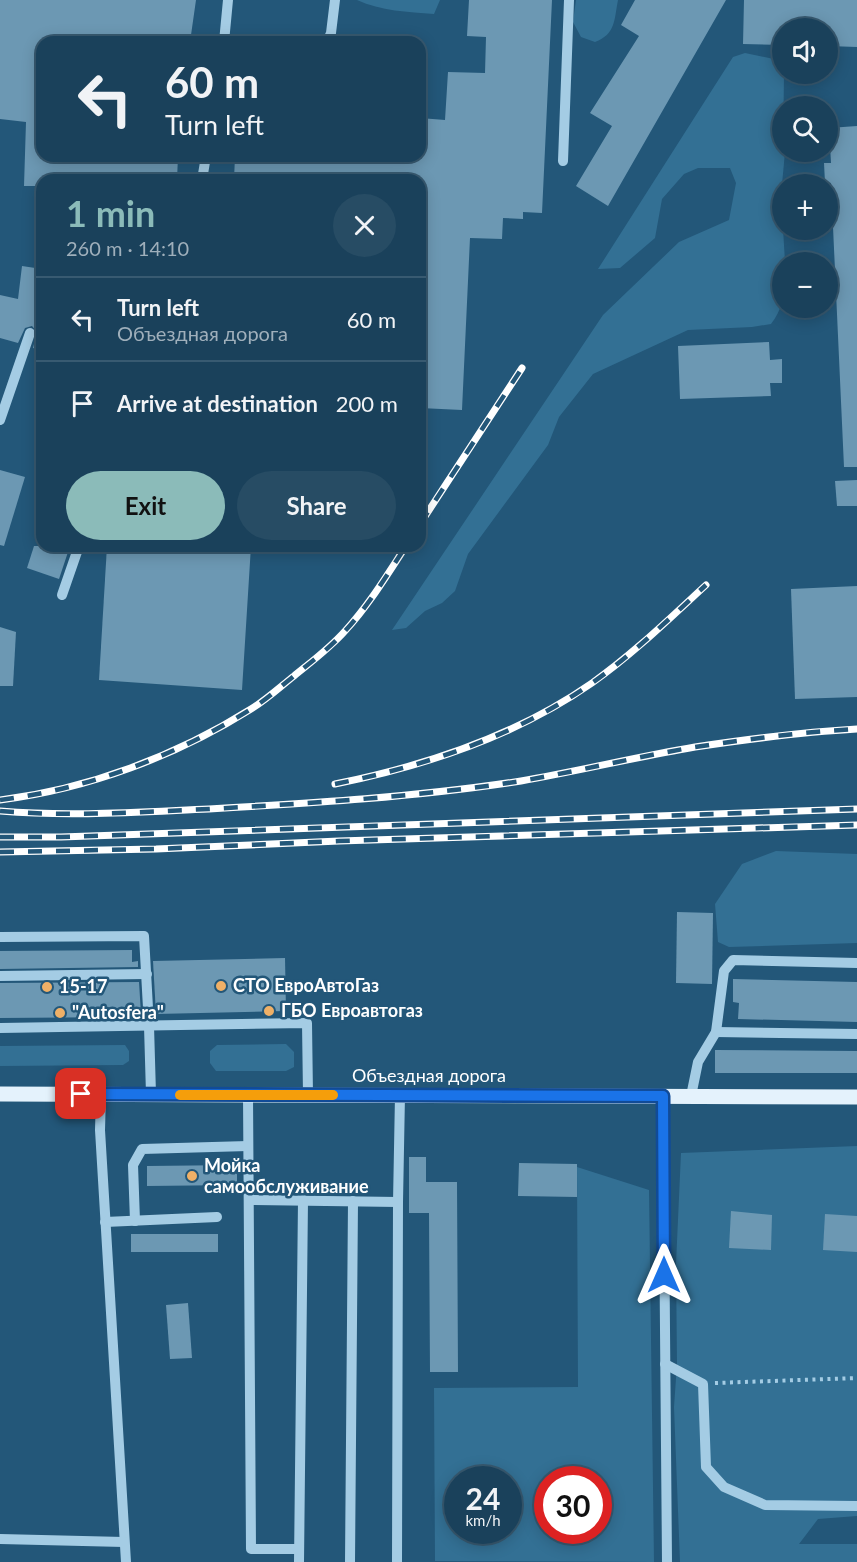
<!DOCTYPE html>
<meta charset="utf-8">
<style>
:root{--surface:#1a415b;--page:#274c64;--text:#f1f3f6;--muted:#9fafbb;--line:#385a71;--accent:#8bbbb9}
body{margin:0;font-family:Lato,sans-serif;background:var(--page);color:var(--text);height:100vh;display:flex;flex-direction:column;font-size:22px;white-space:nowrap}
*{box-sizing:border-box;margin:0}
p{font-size:20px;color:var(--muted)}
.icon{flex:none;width:33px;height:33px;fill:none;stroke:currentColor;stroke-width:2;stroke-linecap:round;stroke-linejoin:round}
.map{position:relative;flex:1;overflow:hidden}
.sheet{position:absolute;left:36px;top:174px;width:390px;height:378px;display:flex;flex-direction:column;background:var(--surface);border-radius:18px;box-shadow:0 3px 15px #0003,0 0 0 2px var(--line)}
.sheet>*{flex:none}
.top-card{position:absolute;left:36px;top:36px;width:390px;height:126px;border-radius:18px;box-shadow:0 3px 15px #0003,0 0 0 2px var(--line);background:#1a415b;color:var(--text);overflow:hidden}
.tools{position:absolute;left:772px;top:18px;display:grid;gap:12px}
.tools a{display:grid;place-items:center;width:66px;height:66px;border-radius:50%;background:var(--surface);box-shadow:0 3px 15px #0003,0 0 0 2px var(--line);font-size:30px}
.speed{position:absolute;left:444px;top:1466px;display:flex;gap:12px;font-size:30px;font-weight:700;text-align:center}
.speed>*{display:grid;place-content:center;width:78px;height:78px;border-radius:50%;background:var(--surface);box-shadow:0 3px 15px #0003,0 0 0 2px var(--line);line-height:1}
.speed small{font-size:15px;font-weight:400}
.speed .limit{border:9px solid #d22;background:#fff;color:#111}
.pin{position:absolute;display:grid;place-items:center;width:51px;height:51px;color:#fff;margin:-26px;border-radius:12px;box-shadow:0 3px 9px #0006}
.me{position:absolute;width:66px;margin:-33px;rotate:0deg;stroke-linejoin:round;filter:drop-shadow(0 0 4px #0008)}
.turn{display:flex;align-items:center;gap:21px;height:126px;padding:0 30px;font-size:27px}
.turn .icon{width:78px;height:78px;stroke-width:2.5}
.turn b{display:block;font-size:42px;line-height:51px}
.round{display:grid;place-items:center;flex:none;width:63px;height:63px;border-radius:32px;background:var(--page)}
.head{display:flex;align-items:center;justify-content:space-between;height:102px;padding:0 30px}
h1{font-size:36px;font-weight:700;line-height:45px;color:var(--accent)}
.primary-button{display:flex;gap:12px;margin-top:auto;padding:12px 30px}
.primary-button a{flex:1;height:69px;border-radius:36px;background:var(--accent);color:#111;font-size:24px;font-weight:700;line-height:69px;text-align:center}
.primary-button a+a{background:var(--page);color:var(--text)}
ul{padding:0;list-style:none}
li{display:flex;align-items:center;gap:18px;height:84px;padding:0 30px;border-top:2px solid var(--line)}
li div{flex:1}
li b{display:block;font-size:22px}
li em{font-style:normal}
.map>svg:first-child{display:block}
</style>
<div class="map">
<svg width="857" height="1562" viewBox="0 0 857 1562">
<rect width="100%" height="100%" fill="#235779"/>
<g fill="#337094" fill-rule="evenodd">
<path d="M357,0h83l-6,14c-26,-2 -53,-3 -77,-14z"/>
<path d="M576,0h42c-4,20 -2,34 -23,42l-14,-5 -8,-15z"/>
<path d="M745,53l29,6 10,15 -1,78h2l-4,43 4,67h-2c0,27 4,41 -12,62l-19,3 -64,3 -95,44 -34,43 -11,28 -80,109 -13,37 -13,12 -17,8 -19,17 -14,2 211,-315 76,-73 50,-22 7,-37 -6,-15h-32l-14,6 -22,25 -7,39 -35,30 -22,1 135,-212z"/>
<polygon points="776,851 857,854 857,943 729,947 718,942 715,904 742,864"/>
<polygon points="286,1044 294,1052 294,1067 286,1071 216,1071 210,1063 210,1051 217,1045"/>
<polygon points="125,1045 129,1051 129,1061 123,1065 0,1066 0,1046"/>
<polygon points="857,1146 857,1516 818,1519 799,1544 857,1544 857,1562 680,1562 674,1407 677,1364 676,1264 681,1153"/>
<path d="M577,1167l72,23 5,372 -219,-1 -1,-173 144,-1zM458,1479h50v51h-50zM548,1479h50v51h-50z"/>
</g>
<g fill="#6c98b3">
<polygon points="0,0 196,0 190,42 42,42 42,156 178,156 177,180 42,180 42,186 24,186 26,122 0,119"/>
<polygon points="469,0 552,0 542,213 523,212 523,219 503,218 502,239 470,238 462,410 420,408 420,180 234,180 235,156 420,156 420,118 445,120 448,72 485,73 486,37 467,36"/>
<polygon points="635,0 726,0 608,206 576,186 612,126 590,113 639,36 621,25"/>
<polygon points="744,0 857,0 857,47 828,46 828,28 783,28 783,45 743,44"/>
<polygon points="857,126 857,467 844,467 831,183 825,183 824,163 831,163 829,128"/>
<polygon points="22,266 42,269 42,350 33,348 37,332 32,326 25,328 18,343 0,338 0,295 18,299"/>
<polygon points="769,342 770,360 782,359 782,383 770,383 771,396 680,399 678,346"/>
<polygon points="0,470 25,477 4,546 0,545"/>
<polygon points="857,480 857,506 837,506 835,481"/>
<polygon points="34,546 70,546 59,579 27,568"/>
<polygon points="107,546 251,546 242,690 99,680"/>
<polygon points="857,586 857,697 795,699 791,589"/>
<polygon points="0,627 16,632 13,686 0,686"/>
<polygon points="677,912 713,913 712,984 676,983"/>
<polygon points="132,950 132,962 138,961 138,967 0,969 0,951"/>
<polygon points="285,958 286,1011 156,1014 153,961"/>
<polygon points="733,979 857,982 857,1022 738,1019 739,1003 733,1002"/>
<polygon points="139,982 141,1014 132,1014 132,1017 0,1018 0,983"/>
<polygon points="715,1050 857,1051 857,1073 715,1073"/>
<polygon points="409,1157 426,1157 426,1182 457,1182 458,1372 430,1372 429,1213 409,1213"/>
<polygon points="519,1163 577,1164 577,1197 518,1196"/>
<polygon points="237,1165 237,1185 147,1186 147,1166"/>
<polygon points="731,1211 772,1215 771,1250 729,1248"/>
<polygon points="825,1214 857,1216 857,1252 823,1250"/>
<rect x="131" y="1234" width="87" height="18"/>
<polygon points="188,1303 192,1358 170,1359 166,1305"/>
</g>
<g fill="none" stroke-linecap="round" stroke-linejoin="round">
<polyline stroke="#a4cce4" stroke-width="4" stroke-dasharray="3 4.5" stroke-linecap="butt" points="715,1383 857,1378"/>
<g stroke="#a4cce4" stroke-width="10">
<polyline points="224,42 228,0"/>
<polyline points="327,42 331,33 335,0"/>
<polyline points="563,161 569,0"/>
<polyline points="202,180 206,156"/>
<polyline points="0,420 30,333"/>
<polyline points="62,595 79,546"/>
<polyline points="0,937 144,936 149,1026 151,1094"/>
<polyline points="0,976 147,974"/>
<polyline points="0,1028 307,1023 308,1095"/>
<polyline points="716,1032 857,1034"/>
<polyline points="101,1094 100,1130 126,1562"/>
<polyline points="248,1095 251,1549 299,1549"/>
<polyline points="663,1096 667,1562"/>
<polyline points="691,1096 698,1062 716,1032 724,971 733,960 857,963"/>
<polyline points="249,1200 398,1202"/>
<polyline points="135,1221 133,1165 142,1149 248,1146"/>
<polyline points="105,1222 217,1217"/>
<polyline points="665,1364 703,1384 706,1467 724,1487 765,1505 857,1506"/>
<polyline points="0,1539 124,1542"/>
<polyline points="299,1562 303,1200"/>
<polyline points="350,1562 353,1201"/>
<polyline points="397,1562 398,1202 400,1095"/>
</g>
<polyline stroke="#e4f2fc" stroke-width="15" points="0,1094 857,1097"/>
<defs>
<g id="rail">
<polyline points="420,524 522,368"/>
<path d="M335,784c90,-18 181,-48 257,-101 41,-29 77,-64 114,-98"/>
<path d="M0,800c88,-11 176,-44 251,-91 15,-9 29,-22 43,-33 17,-14 36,-28 51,-45 24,-26 42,-56 61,-85"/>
<path d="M0,811c70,6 139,1 209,-2 104,-6 208,-12 312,-28 58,-10 115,-24 174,-34 54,-8 107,-15 162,-18"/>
<polyline points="0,837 61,837 857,809"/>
<polyline points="0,852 156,849 339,841 857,825"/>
</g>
</defs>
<use href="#rail" stroke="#fff" stroke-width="7"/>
<use href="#rail" stroke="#235779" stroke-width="4.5" stroke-dasharray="14" stroke-linecap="butt"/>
</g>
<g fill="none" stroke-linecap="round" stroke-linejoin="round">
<defs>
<polyline id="route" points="81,1094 663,1096 664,1275"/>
</defs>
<use href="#route" stroke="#114b97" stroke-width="15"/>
<use href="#route" stroke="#1a73e8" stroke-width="10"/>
<polyline stroke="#f59e0b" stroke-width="10" points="180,1095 333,1095"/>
</g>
<g fill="#efb067" stroke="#235779" stroke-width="2">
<circle cx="221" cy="986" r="6"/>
<circle cx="47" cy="987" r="6"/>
<circle cx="269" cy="1011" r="6"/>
<circle cx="60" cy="1013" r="6"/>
<circle cx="192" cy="1176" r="6"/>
</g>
<g text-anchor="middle" stroke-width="5" stroke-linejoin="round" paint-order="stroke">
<g font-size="18" font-weight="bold" fill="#fff" stroke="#235779" text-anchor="start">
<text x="233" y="992">СТО ЕвроАвтоГаз</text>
<text x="59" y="993">15-17</text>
<text x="281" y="1017">ГБО Евроавтогаз</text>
<text x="72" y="1019">"Autosfera"</text>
<text x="204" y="1172">Мойка<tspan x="204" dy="21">самообслуживание</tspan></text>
</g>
<g font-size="18" fill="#fff" stroke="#235779">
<text x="429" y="1082">Объездная дорога</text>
</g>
</g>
</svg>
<div class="tools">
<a><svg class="icon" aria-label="sound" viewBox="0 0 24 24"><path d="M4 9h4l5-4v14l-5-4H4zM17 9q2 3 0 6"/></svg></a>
<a><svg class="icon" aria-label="search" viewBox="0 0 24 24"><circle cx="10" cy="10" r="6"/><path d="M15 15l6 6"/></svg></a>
<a>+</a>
<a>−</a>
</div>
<div class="speed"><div>24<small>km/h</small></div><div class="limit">30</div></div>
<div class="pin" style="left:81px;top:1094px;background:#d93025"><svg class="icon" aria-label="arrive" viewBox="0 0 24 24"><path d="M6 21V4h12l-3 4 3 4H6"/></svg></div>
<svg class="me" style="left:664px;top:1275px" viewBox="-20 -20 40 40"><path d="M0-17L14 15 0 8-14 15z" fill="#1a73e8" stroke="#fff" stroke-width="4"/></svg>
<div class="top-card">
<div class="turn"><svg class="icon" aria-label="left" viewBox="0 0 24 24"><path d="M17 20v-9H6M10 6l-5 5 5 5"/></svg><div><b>60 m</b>Turn left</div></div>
</div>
<section class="sheet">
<div class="head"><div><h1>1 min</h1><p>260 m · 14:10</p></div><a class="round"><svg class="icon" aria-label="close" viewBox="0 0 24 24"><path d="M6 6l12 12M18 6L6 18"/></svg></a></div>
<ul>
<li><svg class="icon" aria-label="left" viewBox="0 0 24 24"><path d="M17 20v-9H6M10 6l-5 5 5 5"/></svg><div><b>Turn left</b><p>Объездная дорога</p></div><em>60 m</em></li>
<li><svg class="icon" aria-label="arrive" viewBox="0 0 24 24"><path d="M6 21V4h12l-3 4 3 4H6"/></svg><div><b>Arrive at destination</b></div><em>200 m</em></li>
</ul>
<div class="primary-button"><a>Exit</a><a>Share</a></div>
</section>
</div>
